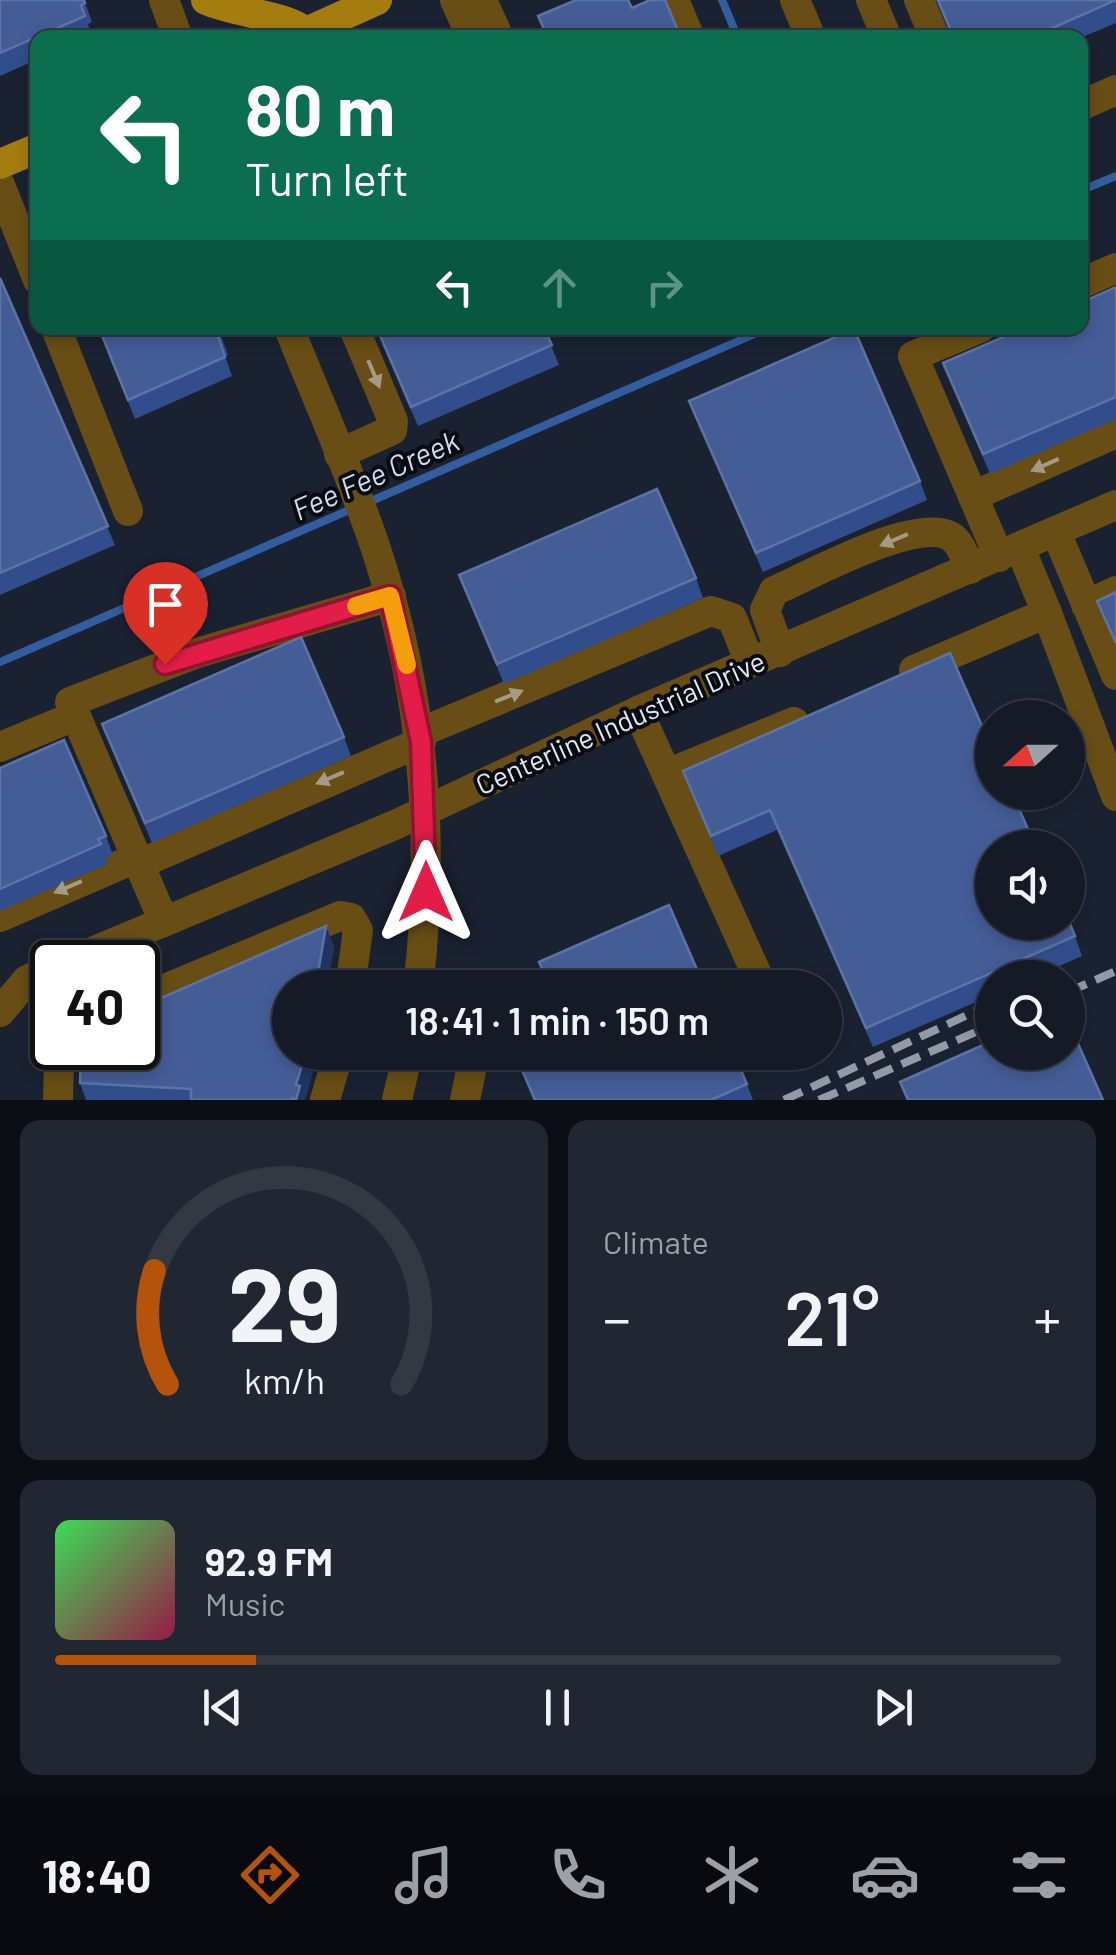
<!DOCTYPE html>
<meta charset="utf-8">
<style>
body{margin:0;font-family:Barlow,sans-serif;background:#212732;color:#f1f3f6;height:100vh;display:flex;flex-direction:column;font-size:38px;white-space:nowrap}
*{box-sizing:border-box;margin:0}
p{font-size:32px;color:#9da1a7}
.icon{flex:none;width:55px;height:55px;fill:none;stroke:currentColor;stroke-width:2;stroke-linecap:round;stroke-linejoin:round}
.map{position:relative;height:1100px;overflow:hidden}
.details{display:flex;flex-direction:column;gap:20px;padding:20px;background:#0b0e15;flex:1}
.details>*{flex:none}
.top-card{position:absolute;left:30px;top:30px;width:1058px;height:305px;border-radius:20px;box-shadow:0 5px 15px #0003,0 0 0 2px #333843;background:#0b6e4f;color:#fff;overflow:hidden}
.needle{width:65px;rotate:249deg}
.fabs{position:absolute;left:975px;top:700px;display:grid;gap:20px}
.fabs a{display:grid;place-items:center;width:110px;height:110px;border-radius:50%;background:#141a26;box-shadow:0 5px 15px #0003,0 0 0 2px #333843;font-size:50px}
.speed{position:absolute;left:30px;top:940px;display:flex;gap:20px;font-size:50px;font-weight:700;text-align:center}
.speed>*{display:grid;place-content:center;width:130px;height:130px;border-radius:50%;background:#141a26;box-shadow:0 5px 15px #0003,0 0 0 2px #333843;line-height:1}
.speed .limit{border:5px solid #111;border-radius:15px;background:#fff;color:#111}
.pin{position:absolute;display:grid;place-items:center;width:85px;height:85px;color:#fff;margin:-102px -42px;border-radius:50% 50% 50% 0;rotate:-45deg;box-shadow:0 0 10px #0007}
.pin .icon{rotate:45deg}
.me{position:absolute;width:110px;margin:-55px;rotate:0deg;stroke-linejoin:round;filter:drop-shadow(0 0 8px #0008)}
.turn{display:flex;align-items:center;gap:35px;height:210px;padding:0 50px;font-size:45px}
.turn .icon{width:130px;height:130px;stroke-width:2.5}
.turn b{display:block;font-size:70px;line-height:85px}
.lanes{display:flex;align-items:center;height:95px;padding:0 50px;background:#0003;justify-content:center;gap:50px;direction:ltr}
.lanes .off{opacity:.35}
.big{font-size:75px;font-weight:600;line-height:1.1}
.details .tile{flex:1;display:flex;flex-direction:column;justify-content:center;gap:15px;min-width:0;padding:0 35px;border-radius:20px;background:#212732}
.details .dial{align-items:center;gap:0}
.dial svg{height:260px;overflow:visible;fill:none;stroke:#333843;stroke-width:7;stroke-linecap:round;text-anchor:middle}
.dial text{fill:#f1f3f6;stroke:none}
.song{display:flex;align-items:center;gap:30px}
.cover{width:120px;height:120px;border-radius:15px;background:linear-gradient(135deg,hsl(130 70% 55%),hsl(340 70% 35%))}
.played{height:10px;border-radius:5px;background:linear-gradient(90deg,#b45309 20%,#333843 20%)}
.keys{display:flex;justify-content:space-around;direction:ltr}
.heat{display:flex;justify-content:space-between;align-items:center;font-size:55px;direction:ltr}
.details .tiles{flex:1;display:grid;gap:20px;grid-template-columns:1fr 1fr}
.tile:last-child{grid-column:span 2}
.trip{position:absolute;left:272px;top:970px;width:570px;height:100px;border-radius:50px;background:#141a26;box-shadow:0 5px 15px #0003,0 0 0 2px #333843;font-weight:600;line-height:100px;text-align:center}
.tab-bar{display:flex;height:160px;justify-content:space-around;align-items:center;background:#080a0f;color:#9da1a7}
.tab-bar .icon{width:70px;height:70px}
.tab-bar .on{color:#b45309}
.tab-bar b{font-size:45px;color:#f1f3f6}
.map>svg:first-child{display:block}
</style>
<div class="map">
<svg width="1116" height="1100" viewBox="0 0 1116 1100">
<rect width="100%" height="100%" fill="#1a2232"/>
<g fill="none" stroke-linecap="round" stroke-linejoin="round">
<g stroke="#325ea1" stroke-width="8">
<path d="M722,0l16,38"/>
<path d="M1080,191l36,-15"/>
<path d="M369,502l399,-174"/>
<path d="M0,662l356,-155"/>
</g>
<g stroke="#684e14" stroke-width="30">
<path d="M164,0l14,38"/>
<path d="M455,0l17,38"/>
<path d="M482,0l17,38"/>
<path d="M674,0l16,38"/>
<path d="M795,0l16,38"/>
<path d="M871,0l16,38"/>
<path d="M919,0l16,38"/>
<path d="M1080,106l36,-16"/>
<path d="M0,185l38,95"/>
<path d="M1080,284l36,-16"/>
<path d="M56,328l72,183"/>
<path d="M289,328c29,73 62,146 87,221 47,142 60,290 42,439"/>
<path d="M980,328l-67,28 86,201"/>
<path d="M339,454l53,-24 1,-9 -39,-93"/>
<path d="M973,496l143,-63"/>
<path d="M1056,532l60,143"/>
<path d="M1086,605l30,-14"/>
<path d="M1047,613l69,183"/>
<path d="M780,652l-15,-42 9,-19c37,-16 141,-74 176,-55 11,6 15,22 20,33"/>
<path d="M914,670l133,-57 -27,-65"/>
<path d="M638,711l125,277"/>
<path d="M419,733l292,-122 21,7 18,45"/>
<path d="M0,747l75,-31"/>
<path d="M667,774l127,-52"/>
<path d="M139,864l282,-122"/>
<path d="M0,917l136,-59"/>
<path d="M164,922l-94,-220 127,-49 194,-57"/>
<path d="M68,962l329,-138 241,-113 478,-206"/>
<path d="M138,1000l202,-84 11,2 7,12 -8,58"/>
<path d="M0,1012l27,-32 25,-11"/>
<path d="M58,1100l1,-39 7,-13"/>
<path d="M325,1100l14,-48"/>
<path d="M397,1100l11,-48"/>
<path d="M465,1100l10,-48"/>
</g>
<g stroke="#a57c0f" stroke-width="30">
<path d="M206,0c28,13 81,15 99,32"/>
<path d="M293,38l84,-38"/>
<path d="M0,164l38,-16"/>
</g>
<g stroke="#939aa7" stroke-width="8" stroke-dasharray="20 10" stroke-linecap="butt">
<path d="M1068,992l48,-21"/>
<path d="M784,1100l192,-89"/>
<path d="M819,1100l173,-75"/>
</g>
</g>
<g fill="#314d8c">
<path d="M0,0h84l8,22 -4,2 4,12 -4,2h-50v21l-38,17z"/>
<path d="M936,0h180v23l-36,15h-128z"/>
<path d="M0,278l115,267 -115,50z"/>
<path d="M1116,287v132l-126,55 -47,-111z"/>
<path d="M99,328h119l10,27 -3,1 7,20 -97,43z"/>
<path d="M375,328h169l15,37 -141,61z"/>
<path d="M689,401l231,80 7,19 -164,72z"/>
<path d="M459,575l237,3 7,20 -199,86z"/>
<path d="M102,724l242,13 7,19 -199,87z"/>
<path d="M0,768l106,68 7,19 -7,3 2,6 -108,47z"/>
<path d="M683,771l392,165 7,20 -50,22h-40v17l-119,52 -96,-217 -59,26z"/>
<path d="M334,946l-7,42h-37l15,112h-219l-6,-17z"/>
<path d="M516,1056l231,28 6,16h-219z"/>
</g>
<g fill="#203563">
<path d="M326,926l8,20 -7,42h-7l-2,-15z"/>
<path d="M306,1052h13l-14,48h-9v-15z"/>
</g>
<g fill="#445d97" stroke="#5d73a5" stroke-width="2.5">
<path d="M0,0h84l1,3 -4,2 4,11 -85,37z"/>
<path d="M576,0h52l4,8 18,-8h15l16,38h-133l-10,-22z"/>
<path d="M938,0h178l-86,38h-76z"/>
<path d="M0,278l108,248 -108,47z"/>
<path d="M1116,287v110l-133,57 -40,-91 81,-35h56v-25z"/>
<path d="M99,328h119l3,7 -3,1 7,21 -97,43z"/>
<path d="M377,328h167l8,17 -141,62z"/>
<path d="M854,329l66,152 -164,72 -67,-152z"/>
<path d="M657,489l39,89 -199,86 -38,-89z"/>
<path d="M1116,592v51l-19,-42z"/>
<path d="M301,637l43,100 -199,86 -43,-99z"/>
<path d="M950,653l42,96v43h20l24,56h-44v74h76v-3l7,17 -209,92 -96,-218 -59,26 -28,-65z"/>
<path d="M64,740l42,96 -8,3 3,5 -101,45v-121z"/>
<path d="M669,905l36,83h-154l-12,-26z"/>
<path d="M326,926l-8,47 4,1 -2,13 -30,1v64h16l-10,33 4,1 -4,14 -4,-2v2h-101v-11l-111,-6 1,-35h57v-40z"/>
<path d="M1068,1021l35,79h-195l-8,-18 92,-41v11h76z"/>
<path d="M523,1052h210l14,32 -36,16h-176l-19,-44z"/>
</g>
<defs><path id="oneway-solid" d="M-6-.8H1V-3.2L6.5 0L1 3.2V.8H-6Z" transform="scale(2.5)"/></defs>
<g fill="#a59b84">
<use href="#oneway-solid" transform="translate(374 374) rotate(67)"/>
<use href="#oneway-solid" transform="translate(1045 465) rotate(156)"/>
<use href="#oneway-solid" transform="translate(894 540) rotate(157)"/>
<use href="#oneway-solid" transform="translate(509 696) rotate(-22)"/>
<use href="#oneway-solid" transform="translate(330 778) rotate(157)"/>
<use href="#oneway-solid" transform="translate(68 887) rotate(157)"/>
</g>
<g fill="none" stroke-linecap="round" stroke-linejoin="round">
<g stroke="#92132f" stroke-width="25">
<path id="route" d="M165,664l225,-68 31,146 5,150"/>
</g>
<use href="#route" stroke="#e11d48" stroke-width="18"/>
<path stroke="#f59e0b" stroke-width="18" d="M356,606l34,-10 17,69"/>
</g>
<g text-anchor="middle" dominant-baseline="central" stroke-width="8" stroke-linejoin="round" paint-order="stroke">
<g font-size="28" fill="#e2e8f3" stroke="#080b12">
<text transform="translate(620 722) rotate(-24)">Centerline Industrial Drive</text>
</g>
<g font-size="30" font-style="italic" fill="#d0ddf0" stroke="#080b12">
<text transform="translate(375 474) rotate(-24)">Fee Fee Creek</text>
</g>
</g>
</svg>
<div class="fabs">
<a><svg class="needle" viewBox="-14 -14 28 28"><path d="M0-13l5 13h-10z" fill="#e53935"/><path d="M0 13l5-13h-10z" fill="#9da1a7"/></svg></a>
<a><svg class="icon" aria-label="sound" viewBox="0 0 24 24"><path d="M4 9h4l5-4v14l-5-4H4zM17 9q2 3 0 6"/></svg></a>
<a><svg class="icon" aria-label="search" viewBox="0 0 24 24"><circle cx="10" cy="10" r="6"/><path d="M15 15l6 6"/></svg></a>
</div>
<div class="speed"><div class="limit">40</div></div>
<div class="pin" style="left:165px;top:664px;background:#d93025"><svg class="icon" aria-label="arrive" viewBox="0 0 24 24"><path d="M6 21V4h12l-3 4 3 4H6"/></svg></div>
<svg class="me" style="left:426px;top:892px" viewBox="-20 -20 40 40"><path d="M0-17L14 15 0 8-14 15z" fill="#e11d48" stroke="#fff" stroke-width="4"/></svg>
<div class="trip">18:41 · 1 min · 150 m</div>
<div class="top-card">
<div class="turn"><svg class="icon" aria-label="left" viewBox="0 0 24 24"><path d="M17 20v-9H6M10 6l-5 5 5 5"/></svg><div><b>80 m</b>Turn left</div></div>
<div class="lanes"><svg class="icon" aria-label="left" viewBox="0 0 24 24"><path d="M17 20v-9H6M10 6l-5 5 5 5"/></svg><svg class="icon off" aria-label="ahead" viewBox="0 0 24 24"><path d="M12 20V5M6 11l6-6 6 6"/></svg><svg class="icon off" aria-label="right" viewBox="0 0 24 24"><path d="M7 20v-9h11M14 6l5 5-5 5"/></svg></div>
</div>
</div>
<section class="details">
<div class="tiles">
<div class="tile dial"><svg viewBox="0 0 100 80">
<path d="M14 69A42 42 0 1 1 86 69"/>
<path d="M14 69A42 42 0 0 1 10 34" stroke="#b45309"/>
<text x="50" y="56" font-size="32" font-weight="700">29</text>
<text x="50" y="72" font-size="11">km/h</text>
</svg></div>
<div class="tile"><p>Climate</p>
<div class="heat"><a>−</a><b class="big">21°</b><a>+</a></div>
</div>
<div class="tile">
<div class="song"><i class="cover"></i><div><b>92.9 FM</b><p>Music</p></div></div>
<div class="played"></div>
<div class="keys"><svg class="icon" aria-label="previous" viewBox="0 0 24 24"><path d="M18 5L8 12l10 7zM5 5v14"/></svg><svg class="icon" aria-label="pause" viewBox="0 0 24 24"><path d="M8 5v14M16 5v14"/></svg><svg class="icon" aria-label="next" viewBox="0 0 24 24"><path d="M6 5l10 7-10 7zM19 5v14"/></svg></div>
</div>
</div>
</section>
<nav class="tab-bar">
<b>18:40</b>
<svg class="icon on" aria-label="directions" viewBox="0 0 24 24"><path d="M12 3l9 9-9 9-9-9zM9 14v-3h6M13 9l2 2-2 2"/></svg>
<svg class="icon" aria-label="music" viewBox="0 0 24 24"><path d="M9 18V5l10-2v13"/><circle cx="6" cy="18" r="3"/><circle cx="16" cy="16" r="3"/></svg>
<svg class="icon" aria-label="phone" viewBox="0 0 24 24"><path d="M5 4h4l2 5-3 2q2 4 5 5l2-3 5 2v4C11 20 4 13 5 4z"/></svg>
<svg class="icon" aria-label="climate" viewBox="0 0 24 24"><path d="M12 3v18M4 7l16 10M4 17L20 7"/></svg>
<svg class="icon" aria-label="car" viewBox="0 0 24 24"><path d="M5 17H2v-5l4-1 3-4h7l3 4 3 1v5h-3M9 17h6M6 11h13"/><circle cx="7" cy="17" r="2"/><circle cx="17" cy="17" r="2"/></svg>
<svg class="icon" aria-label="filters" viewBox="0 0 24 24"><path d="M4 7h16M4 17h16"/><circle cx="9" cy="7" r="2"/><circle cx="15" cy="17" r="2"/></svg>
</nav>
